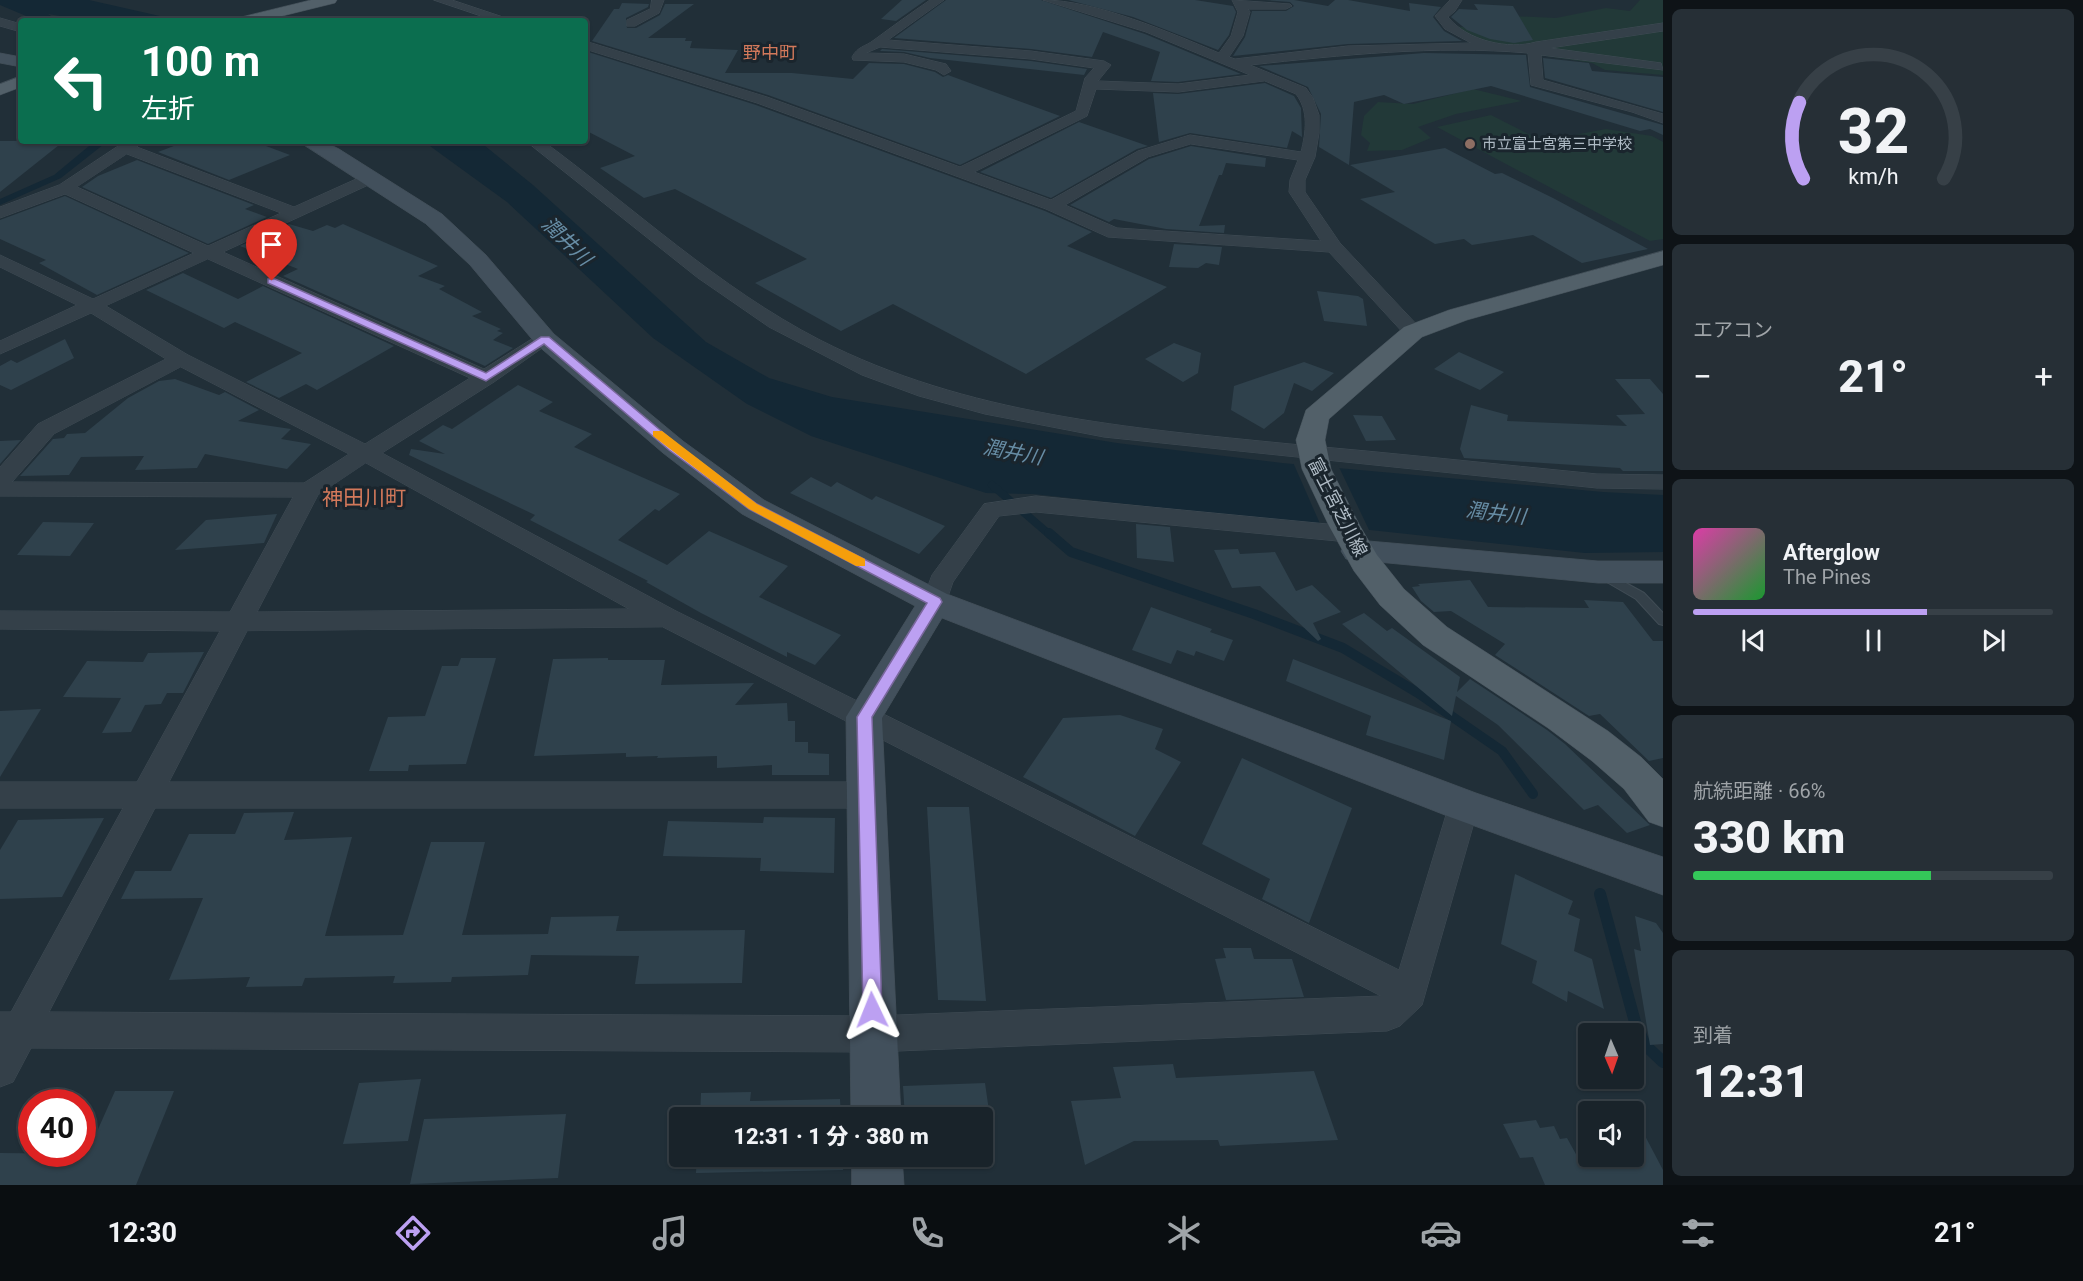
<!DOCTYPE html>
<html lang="ja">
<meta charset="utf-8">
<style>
body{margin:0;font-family:Roboto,"Noto Sans JP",sans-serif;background:#262f36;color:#f1f3f6;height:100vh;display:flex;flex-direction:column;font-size:22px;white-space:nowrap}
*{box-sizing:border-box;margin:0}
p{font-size:20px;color:#9fa4a8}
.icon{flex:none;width:33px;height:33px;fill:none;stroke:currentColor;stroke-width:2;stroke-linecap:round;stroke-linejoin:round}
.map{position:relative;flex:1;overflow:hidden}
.side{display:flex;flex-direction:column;gap:9px;padding:9px;background:#0e1317;width:420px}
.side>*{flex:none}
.top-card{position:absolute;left:18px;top:18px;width:570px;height:126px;border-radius:6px;box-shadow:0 2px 4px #0004,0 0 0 2px #374047;background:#0b6e4f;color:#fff;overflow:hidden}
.needle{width:39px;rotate:178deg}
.controls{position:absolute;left:1578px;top:1023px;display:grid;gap:12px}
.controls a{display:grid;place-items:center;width:66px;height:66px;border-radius:6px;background:#19232a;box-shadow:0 2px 4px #0004,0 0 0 2px #374047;font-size:30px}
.speed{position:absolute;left:18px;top:1089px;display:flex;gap:12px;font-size:30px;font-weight:700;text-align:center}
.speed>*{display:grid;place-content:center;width:78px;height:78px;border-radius:50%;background:#19232a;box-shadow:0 2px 4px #0004,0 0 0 2px #374047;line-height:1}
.speed .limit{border:9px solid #d22;background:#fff;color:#111}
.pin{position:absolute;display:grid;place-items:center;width:51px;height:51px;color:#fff;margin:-62px -26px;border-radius:50% 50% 50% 0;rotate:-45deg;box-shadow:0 0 6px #0007}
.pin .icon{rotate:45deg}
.me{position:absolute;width:66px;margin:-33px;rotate:358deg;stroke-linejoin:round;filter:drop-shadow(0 0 4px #0008)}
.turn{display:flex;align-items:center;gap:21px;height:126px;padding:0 24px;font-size:27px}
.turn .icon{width:78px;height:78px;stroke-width:2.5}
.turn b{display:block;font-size:42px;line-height:51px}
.big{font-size:45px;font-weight:800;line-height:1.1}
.side .card{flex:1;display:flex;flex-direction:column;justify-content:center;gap:9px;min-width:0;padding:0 21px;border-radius:9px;background:#262f36}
.side .dial{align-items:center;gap:0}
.dial svg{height:156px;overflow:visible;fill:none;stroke:#374047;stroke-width:7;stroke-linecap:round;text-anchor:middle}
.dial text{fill:#f1f3f6;stroke:none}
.song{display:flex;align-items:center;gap:18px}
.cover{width:72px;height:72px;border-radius:9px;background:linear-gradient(135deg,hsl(320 70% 55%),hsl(130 70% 35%))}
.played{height:6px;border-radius:3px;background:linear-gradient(90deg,#bca0f2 65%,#374047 65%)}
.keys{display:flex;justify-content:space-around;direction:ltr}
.heat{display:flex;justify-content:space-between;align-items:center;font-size:33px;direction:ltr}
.charge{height:9px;border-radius:4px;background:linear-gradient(90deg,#34c759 66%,#374047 0)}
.trip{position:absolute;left:669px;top:1107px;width:324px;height:60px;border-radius:6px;background:#19232a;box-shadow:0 2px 4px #0004,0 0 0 2px #374047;font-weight:800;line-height:60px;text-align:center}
.tab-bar{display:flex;height:96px;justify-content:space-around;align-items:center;background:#0a0e11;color:#9fa4a8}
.tab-bar .icon{width:42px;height:42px}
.tab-bar .active{color:#bca0f2}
.tab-bar b{font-size:27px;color:#f1f3f6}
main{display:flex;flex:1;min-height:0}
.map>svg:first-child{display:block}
</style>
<main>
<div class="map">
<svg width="1663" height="1185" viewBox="0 0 1663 1185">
<rect width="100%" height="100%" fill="#212f38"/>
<g fill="#223938">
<path d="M1640,0h23v75l-58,-5 -13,-7 -112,-17 -31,-20 69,5 -6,-15 44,2 50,-10 24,3z"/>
<path d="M1473,89l49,12 -66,13 -38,13 13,11 -29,12 -35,1 3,-8 -9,-8 3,-19 14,-14 35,2z"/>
<path d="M1491,115l51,26 64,-12 46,7 11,6v97l-13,2 -213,-114z"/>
</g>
<g fill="#142835">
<path d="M0,0h89l93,21h-92l-42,-7 11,7h-21l-38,-16z"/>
<path d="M95,141h13l-47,37 -61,27v-6l54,-24z"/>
<path d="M423,141h56l54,44 173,157 63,36 63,19 285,46 165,20 321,29 60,3v57l-78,1 -552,-59 -47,-1 -175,-57 -64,-32 -94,-66 -146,-136z"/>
</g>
<path fill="#212f38" d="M1292,460l46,5 32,67 -49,-6z"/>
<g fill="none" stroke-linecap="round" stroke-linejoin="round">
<path stroke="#142835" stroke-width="8" d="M992,485l58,50"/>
<path stroke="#142835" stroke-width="10" d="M1049,533l22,19 183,62 89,34 75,45 84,58 31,43"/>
<path stroke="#142835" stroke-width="12" d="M1600,894l35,128 10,23 18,17"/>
</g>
<g fill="#2f414c">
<path d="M902,0h24l-30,21 -15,-2z"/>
<path d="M946,0h95l104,34 96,40 -63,8 -27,-1 9,-29 -57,-20 -11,25 -61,-8 -137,-11z"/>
<path d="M1068,0h127l38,6 3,6 -7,23 -11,15 -85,-33z"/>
<path d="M1265,0h29l34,6 7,-6h13l62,11 -1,-8 32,4 -8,10 11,14 18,10 -114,3 -115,12 12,-19 7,-26h34l8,-5 -4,-4z"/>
<path d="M622,3l27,1 -1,3 -22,11 1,10h9l24,-13 5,-11h29l-46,34h38l-1,3h7l-2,7 48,2 -13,23h67l61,6 16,-16 35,1 31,8 8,5 5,-2 112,41 -100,49 -192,-70 -176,-54 22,-32h5z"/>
<path d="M1474,4l39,2 20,34 -19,3 -24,-4 -23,-9 -16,-13 8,-8 19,1z"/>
<path d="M882,49l149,12 56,8 -3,6 -154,-17 -26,-6 -24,-1z"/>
<path d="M585,51l171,54 289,106 47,21 -25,14 100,41 -141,87 -133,-70 -52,27 -86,-48 52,-24 -132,-70 -31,9 -44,-30 35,-12 -50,-26z"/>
<path d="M1424,53l102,2 4,32 133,38v10l-13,-6 -10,2 -149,-45 -87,18 -20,-9 -30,7 -5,63 -30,-18 2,-33 -13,-27 -49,-21z"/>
<path d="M1543,58l46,5 3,8 71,6v35l-118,-34z"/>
<path d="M1265,83l29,13 7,12 1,29 -10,-6 -5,17 -97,-15 -31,9 -6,-49 25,1z"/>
<path d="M1079,122l69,24 -11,3 -86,49 -71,-26z"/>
<path d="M0,141h64l-64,51z"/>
<path d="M187,141h66l37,14 -61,25 -71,-28z"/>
<path d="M1191,146l75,12 -1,9 -39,-4 -4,12h-3l-20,51 26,-1 -1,8 -58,-4 -52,-10 -5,3 -39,-17 79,-46z"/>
<path d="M1445,148l50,26 7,-1 51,25 95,51 -66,14 -49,-28 -61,10 -8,-6 -29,5 -75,-45 35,-7 -45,-27z"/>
<path d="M137,160l117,45 -9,4 22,8 -59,27 -126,-57 16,-11z"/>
<path d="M65,196l124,57 -92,42 -58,-32 7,-3 -46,-21v-19z"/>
<path d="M289,224l24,7 14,-6 8,3 8,-4 95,42 -20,10 27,10 -6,3 43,23 -10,4 29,13 -4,2 6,2 -10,7 20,8 -28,18 -202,-90 15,-7 -58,-23z"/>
<path d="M1174,244l48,3 -3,18 -13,-2 -8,5 -29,-1z"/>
<path d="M183,273l55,26 25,-13 131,60 -77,44 -11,-6 -27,14 -33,-16 56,-29 -67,-31 -11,6 -78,-38z"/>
<path d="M1317,291l41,5 5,3 4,27 -43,-5z"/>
<path d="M65,339l9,19 -63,32 -11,-5v-19l11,-6 6,3z"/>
<path d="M1174,343l27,10 -3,20 -15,9 -38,-23z"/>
<path d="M1459,352l45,20 -24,18 -46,-21z"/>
<path d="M1304,362l30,11 -22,18 -18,-8 -10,30 -20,16 -33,-19 3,-24z"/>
<path d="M175,379l44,16 6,-3 34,18 -21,11 53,8 -10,10 30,5 -24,25 -82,-15 -8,14 -62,2 9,-14 -63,1 -12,18 -49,1 33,-37 11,-1 3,-4 18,-1 43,-35 31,-17z"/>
<path d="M1615,379h35l13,15v77h-40l-3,-3 -156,-10 -4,-9 11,-44 37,10 -1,6 120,5 -11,-11 29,-1z"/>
<path d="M518,385l35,17 -14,9 53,23 -18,13 106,47 -21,17 -4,-2 -37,31 49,25 42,-34 79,35 -29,31 82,38 -26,30 -28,-13v5l-86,-44 -55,-31 2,-1 -118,-61 5,-5 -126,-60 2,-6 34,5 -26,-13 24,-16 9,4z"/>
<path d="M1353,415l29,1 14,24 -30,1z"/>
<path d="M21,440l-21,24v-23z"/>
<path d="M811,477l20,10 6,-5 35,18 4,-4 69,30 -26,28 -129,-61z"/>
<path d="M277,514l-13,29 -89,7 31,-30z"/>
<path d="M43,522l51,1 -24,33 -53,-1z"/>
<path d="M1136,524l34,3 4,35 -37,-4z"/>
<path d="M1238,549l2,5 35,-2 21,39 16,-6 29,27 -28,11 8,16 -3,2 -58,-55 -28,2 -18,-38z"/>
<path d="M1470,580l18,27 101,1 -5,-8 39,2 30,39h10v117l-14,3 -49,-47 -11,2 -94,-61 10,-11 -54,-33 -17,1 -13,-11 -9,-14 8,-1 -2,-2z"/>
<path d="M1151,607l61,22 -2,3 23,8 -9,21 -28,-10 -2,5 -17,-6 -6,14 -39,-14z"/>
<path d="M1364,613l23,18 5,-3 68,49 -3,15 13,-13 77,51 18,14 85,81 -23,8 -29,-28 -14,5 -86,-85 -42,-29 -4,20 -110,-92z"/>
<path d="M204,652l-21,41h-16l-6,11 -16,1 -14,27 -29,1 19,-35 -58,-1 24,-36 56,1 5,-9z"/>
<path d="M461,658h35l-30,106 -57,1 -1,6h-39l19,-54 37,-1 17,-50h16z"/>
<path d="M608,658v2h57l-4,25 93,-2 -19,22 52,-2 1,18h7v21h13v11l21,1v21h-57v-10l-55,3v-12l-60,2 1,-2 -32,1v-4l-92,3 19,-97z"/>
<path d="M1293,659l158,62 -7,39 -78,-25 5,-19 -85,-35z"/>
<path d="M41,709l-41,68v-66z"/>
<path d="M1120,715l43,14 -8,20 26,13 -46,74 -112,-59 40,-59z"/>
<path d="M1242,758l110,50 -43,115 -47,-24 8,-20 -68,-35z"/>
<path d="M927,807h42l17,194 -48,-1z"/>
<path d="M294,812l-10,28 68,-3 -27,99 78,-1 28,-93h54l-23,93 86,-1 3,-17 68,-1 -3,15 129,-1 -3,53 -107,1 4,-28 -108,-1 -3,20 -76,2 -1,5 -58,1 2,-7 -90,2 -3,8 -56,1 4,-10 -81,3 34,-82 -82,1 14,-28h36l18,-37h46l9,-21z"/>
<path d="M764,817l71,1 -1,55 -74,-2 1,-13 -98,-2 5,-35 95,2z"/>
<path d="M104,818l-42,79 -62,2v-49l18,-30z"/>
<path d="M1515,874l58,27 -5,13 12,5 -6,32 18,8 12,50 -36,-18 -1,11 -35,-19 5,-22 -36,-17z"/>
<path d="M1635,916l21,7 7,10v111l-13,1 -16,-96 7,2z"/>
<path d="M1223,948h28l3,11h38l12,38 -78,3 -11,-41 11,-1z"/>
<path d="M1173,1064l3,14 138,-7 24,69 -118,6 -2,-6 -84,1 -49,24 -14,-64 50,-3 -8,-31z"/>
<path d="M421,1079l-13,62 -65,3 16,-61z"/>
<path d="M985,1083l5,35h-85l-2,-32z"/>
<path d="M115,1091h59l-38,94h-136v-32l87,1z"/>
<path d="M751,1092l-1,9 90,-2 1,19h-141l1,-25z"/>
<path d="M566,1114l-8,64 -148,6 14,-65z"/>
<path d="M1634,1115l29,55v15h-118l-12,-28 -13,1 -17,-34 33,-4 4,8 14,-2 6,13 7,-1 10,18h57z"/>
<path d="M697,1156h146v14l-147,3z"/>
</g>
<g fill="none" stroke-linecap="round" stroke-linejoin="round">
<g stroke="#404c55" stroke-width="2">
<path id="lane" d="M1604,571l40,22 19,20v12l-4,-1 -23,-25 -36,-21 -2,-3 2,-3z"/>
</g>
<g stroke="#404c55" stroke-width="1">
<g id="street">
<path d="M434,0h18l63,21h-19z"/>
<path d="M652,0h12l-5,13 -24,13h-8v-6l23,-11z"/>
<path d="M930,0h14l-56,40 143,11 73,10 7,4 -13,16 80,3 72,-9 -104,-43 -103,-32c52,0 128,33 176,53l12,-17 7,-24 -6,-12 58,4 2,2 -6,3h-38l2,3 -7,24 -14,21 6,2 113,-13 123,-3 -26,-14 -10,-13 15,-16h12l-7,11 -7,6c19,24 61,33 88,25l127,-19v8l-113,17 111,15 2,7 -122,-15 2,25 120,34v9l-31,-11 -101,-27 -3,-32c-93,-8 -186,2 -278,12l56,23 7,10 6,17v18l-4,24 -10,23v12l35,51 80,85 3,4 -3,4h-14l-77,-84 -221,-15 -62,-28 -289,-106 -172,-54v-8l182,56 193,70 116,-56 9,-33 9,-10 -63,-9 -151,-12 -14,6 38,1 42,10 5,7 -7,4 -8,-5 -32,-8 -51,-2 -1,-3c6,-11 13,-10 22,-17 19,-14 37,-27 56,-40zM1265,81l31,13c13,17 10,38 5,58l-111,-17 -52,16 -87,49 -77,-28 113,-56 9,-27 82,3zM1191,144l107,16 -8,20 -1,12 32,49 -204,-13 -52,-23 83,-48z"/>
<path d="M0,18l21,6v8l-21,-6z"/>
<path d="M126,141h17l-6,6 157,60 71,-32h12l2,3 -2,3 -154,71 261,117 54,-34 7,-2 10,6 -61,43 -112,71 294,158 723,359 50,-165 4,-9 11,-4 11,4 4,9 -57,200 -22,21 -13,5 -514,21 -842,-4 -18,34 -13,5v-75h11l112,-204h-123v-26h137l83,-151 -220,-2v-18l230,1 63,-115 -293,-1v-29l38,-43 128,-65 -75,-46 -91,41v-13l77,-36 -77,-38v-12l93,44 101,-46 -129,-59 -65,24v-11l59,-22zM127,154l154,59 -73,33 -131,-59zM208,259l262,119 -105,66 -177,-89 -82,-49zM181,367l168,87 -45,29 -292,-1 42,-48zM366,463l263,146 -372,3 61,-117zM663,627l718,369 -508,20 -824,-4 106,-204h711l11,-4 4,-9 -4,-9 -11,-4h-697l78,-151z"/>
<path d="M526,141h17c91,67 176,147 277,199 147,75 310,88 470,104 103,9 205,20 307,30l66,1v14l-66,-1 -493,-51 -119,-23 -66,-18 -57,-21 -93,-48 -71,-49z"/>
<path d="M1036,496l312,30 9,2 3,6 -3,6 -9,2 -312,-30 -37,4 -46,66 -9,26 -9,3 -9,-3 -4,-6 10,-27 52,-71z"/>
</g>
</g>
<g stroke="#404c55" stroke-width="1">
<g id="secondary">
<path d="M0,53l21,4v10l-21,-4z"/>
<path d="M298,141h25l16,8 103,65 44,41 68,79 129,107 81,59 183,94 529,199 187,64v38l-213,-78 -508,-199 -60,100 19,400h-50l-5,-401 69,-111 -173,-92 -79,-61 -127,-109 -66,-79 -44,-41z"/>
<path d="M1357,540l241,21h65v22h-65l-252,-24 -5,-8 5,-8z"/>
<path d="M852,1156h50l2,29h-52z"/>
</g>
</g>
<g stroke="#404c55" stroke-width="1">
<g id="primary">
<path d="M311,0h26l-2,3 -73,18h-27l3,-3z"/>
<path d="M21,76v11l-21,8v-11z"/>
<path d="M1663,251v14l-196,55 -45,17 -93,82 -4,21 6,29 29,57 17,29 27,34 43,38 161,104 33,26 22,22v48l-14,-5 -25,-33 -32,-28 -44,-33 -125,-83 -43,-40 -26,-34 -25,-45 -27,-57 -6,-29 10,-30 98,-83 45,-17z"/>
</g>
</g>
<use href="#lane" fill="#344049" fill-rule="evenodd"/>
<use href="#street" fill="#344049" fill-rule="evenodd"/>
<use href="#secondary" fill="#42505c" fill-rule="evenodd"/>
<use href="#primary" fill="#526069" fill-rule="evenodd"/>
</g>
<path fill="#bca0f2" stroke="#7a689d" stroke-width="1.5" d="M268,279h7l211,94 55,-36h8l129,108 79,59 183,94 2,4 -70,115 10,293 -3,6 -7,3 -7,-3 -2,-6 -6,-293 70,-114 -178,-94 -80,-59 -125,-106 -58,37 -218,-98z"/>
<path fill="#f59e0b" d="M653,431h9l95,73 108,55v7h-9l-107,-57 -96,-73z"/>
<circle fill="#8d6e63" stroke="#1a252d" stroke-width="2" cx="1470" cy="144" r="6"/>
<g text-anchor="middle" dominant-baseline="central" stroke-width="6" stroke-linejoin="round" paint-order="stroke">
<g font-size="15" fill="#afbbc5" stroke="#1a252d" text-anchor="start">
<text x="1482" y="144">市立富士宮第三中学校</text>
</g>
<g font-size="18" fill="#d3795b" stroke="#1a252d">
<text x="770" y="52">野中町</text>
</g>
<g font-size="18" fill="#afbbc5" stroke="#1a252d">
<text transform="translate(1338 507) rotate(63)">富士宮芝川線</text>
</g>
<g font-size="20" font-style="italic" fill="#678da5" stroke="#1a252d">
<text transform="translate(567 241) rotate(44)">潤井川</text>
<text transform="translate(1013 452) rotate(11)">潤井川</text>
<text transform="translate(1496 513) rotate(7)">潤井川</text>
</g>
<g font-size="21" fill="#d3795b" stroke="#1a252d">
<text x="364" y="498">神田川町</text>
</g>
</g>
</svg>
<div class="controls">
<a><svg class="needle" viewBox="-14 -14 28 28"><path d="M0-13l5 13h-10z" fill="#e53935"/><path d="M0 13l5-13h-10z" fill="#9fa4a8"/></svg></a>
<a><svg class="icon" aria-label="sound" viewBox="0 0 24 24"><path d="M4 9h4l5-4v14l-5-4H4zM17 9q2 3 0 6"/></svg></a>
</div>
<div class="speed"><div class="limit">40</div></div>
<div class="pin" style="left:272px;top:281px;background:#d93025"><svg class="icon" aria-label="arrive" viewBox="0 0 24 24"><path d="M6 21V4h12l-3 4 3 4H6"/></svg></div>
<svg class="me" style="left:872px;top:1010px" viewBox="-20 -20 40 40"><path d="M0-17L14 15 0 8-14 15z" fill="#bca0f2" stroke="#fff" stroke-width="4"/></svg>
<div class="trip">12:31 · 1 分 · 380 m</div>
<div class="top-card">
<div class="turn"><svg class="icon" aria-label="left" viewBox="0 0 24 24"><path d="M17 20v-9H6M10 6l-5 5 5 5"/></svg><div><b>100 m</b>左折</div></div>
</div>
</div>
<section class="side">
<div class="card dial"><svg viewBox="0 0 100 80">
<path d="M14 69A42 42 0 1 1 86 69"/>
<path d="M14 69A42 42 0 0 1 12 30" stroke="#bca0f2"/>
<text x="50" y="56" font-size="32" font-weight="700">32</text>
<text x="50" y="72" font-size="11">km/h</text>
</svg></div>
<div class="card"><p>エアコン</p>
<div class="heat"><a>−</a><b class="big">21°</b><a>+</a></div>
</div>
<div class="card">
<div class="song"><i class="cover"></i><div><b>Afterglow</b><p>The Pines</p></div></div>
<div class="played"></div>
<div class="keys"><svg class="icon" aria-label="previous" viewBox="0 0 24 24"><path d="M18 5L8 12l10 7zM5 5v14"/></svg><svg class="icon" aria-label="pause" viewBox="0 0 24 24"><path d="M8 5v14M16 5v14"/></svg><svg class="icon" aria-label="next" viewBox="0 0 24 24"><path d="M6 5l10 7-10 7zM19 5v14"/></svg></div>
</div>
<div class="card"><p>航続距離 · 66%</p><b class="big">330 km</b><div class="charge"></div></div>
<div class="card"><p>到着</p><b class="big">12:31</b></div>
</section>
</main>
<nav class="tab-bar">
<b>12:30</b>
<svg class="icon active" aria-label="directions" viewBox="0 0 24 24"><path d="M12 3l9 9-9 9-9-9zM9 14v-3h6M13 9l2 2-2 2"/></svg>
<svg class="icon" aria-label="music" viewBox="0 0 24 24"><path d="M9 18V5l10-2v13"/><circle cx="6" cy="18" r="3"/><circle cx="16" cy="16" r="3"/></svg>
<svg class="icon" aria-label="phone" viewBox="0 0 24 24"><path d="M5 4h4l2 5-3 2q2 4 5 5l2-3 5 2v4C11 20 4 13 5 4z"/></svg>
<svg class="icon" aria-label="climate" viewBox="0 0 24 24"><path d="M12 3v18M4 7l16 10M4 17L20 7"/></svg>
<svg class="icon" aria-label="car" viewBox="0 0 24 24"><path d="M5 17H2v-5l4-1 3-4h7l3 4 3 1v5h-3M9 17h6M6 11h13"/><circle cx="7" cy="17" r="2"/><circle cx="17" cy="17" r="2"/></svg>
<svg class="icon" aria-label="filters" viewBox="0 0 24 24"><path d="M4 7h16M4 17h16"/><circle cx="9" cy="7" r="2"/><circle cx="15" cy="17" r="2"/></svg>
<b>21°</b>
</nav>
